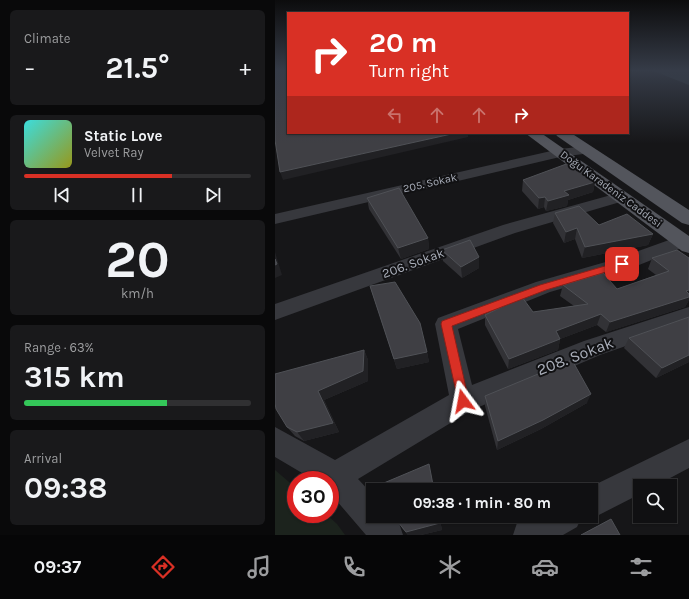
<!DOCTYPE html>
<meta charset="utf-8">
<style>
body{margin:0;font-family:Karla,sans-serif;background:#19191b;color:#f1f3f6;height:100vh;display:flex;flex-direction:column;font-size:15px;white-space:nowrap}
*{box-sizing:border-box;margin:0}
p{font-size:13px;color:#9c9d9f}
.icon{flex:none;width:22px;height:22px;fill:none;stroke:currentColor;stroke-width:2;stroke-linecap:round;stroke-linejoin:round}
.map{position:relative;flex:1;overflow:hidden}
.sheet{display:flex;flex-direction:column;gap:10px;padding:10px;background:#09090a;width:275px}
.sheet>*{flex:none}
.banner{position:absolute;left:12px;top:12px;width:342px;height:122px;border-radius:0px;box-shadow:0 1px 3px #0004,0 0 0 1px #303032;background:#d93025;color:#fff;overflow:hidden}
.fabs{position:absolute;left:358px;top:479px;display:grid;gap:8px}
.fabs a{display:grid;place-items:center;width:44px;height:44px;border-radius:0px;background:#101012;box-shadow:0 1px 3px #0004,0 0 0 1px #303032;font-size:20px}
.speed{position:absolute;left:12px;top:471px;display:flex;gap:8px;font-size:20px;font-weight:700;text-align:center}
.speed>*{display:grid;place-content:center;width:52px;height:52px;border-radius:50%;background:#101012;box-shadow:0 1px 3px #0004,0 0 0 1px #303032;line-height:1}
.speed .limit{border:6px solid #d22;background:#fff;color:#111}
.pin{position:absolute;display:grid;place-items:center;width:34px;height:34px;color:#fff;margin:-17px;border-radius:8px;box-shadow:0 2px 6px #0006}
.me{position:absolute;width:44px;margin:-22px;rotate:347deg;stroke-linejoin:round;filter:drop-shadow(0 0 3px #0008)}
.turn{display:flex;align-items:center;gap:14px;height:84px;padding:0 16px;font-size:18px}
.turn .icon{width:52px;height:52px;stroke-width:2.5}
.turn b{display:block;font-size:28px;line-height:34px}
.lanes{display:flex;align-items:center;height:38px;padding:0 16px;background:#0003;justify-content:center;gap:20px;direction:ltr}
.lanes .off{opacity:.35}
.big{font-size:30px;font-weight:700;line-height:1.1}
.sheet .widget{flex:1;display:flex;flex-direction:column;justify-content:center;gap:6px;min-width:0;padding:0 14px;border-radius:6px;background:#19191b}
.sheet .dial{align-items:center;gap:0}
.dial b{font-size:52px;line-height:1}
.song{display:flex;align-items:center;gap:12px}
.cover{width:48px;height:48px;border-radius:6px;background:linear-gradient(135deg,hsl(180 70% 55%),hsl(60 70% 35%))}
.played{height:4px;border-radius:2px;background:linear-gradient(90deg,#d93025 65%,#303032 65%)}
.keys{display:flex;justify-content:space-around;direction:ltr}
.heat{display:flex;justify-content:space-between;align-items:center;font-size:22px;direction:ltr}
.charge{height:6px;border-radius:3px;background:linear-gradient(90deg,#34c759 63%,#303032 0)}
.trip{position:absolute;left:91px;top:483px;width:232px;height:40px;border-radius:0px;background:#101012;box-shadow:0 1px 3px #0004,0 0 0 1px #303032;font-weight:700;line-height:40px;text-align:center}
.menu{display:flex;height:64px;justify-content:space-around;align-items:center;background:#060607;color:#9c9d9f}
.menu .icon{width:28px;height:28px}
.menu .selected{color:#d93025}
.menu b{font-size:18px;color:#f1f3f6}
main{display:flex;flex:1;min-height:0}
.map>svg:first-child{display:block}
</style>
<main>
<section class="sheet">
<div class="widget"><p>Climate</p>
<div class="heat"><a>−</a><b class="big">21.5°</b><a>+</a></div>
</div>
<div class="widget">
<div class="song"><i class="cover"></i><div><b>Static Love</b><p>Velvet Ray</p></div></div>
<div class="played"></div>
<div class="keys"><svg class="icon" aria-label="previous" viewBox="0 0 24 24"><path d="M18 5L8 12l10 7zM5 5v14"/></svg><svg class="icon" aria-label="pause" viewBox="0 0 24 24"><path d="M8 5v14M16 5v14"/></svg><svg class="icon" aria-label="next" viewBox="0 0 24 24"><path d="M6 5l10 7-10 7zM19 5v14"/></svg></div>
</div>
<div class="widget dial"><b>20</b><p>km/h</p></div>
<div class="widget"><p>Range · 63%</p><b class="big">315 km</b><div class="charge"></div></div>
<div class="widget"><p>Arrival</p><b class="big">09:38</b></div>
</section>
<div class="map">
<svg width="414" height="535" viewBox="0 0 414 535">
<rect width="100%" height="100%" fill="#161618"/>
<path fill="#1c231d" d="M0,470l21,18v26h30l11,10 8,11h-70z"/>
<path fill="#2c353c" d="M376,70h38v15z"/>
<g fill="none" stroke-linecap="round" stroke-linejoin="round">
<g fill="#37383d" fill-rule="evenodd">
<path d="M311,146l5,1 1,3 -1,3 -31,4 -285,67v-10l285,-65z"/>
<path d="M347,192l5,2 3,3 -3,3 -112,33 -240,87v-16l228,-79z"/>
<path d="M408,235l6,2v8l-60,24 -79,23 -92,37 14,56 112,-44 105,-34v17l-89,31 -128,55 -114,69 15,16v21h19l7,7 4,12h-37l-36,-42v-13h-16l-39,-23v-30l60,33 114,-65 -14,-71 3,-6 98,-36 80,-23z"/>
<path d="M414,439v29l-34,18h-15v8l-49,25 -6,-3h6v-26h-7z"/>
<path d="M257,516h50l-5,11 -14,8h-50l4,-12z"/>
</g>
<g fill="#53555c" fill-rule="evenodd">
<path d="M250,133h16l148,103v17l-7,-2z"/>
<path d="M280,133h16l118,77v15l-7,-2 -125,-87z"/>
</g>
</g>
<g fill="#323236">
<path d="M248,180l72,2 -2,10 -25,8 -1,6 -21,5 -2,-4 -6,2 -16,-18z"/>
<path d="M92,198l61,40 1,11 -28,10 -32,-50z"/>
<path d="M280,213l44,12 54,9 -5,11 -66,13 -7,-19 -11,4 -11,-20z"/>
<path d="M167,250l37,18 -17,10 -19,-17z"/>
<path d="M377,258h37v42l-4,7 -79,25 -9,-7 -37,14 -2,11 -50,19 -23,-44v-10l48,-3 41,-6 -14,-10 3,-11 54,4 39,-14 -8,-6z"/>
<path d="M95,286l57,66 2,10 -32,7z"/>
<path d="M414,317v45l-33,16 -32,-30 5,-10z"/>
<path d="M89,350l4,10v21l-44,19 15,32 -35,9 -9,-5 -8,-9z"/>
<path d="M210,396l102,7 -46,26 -44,21 -12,-44z"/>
<path d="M119,516h45l3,14 -21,5h-13l-6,-7 -4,-8z"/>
</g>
<g fill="#212124">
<path d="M181,133h12v4l-185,43 -3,-8z"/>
<path d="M320,182l-2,10 -25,8 -1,6 -21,5 2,-10 16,-10z"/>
<path d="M270,197l-1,10 -6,2 1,-11z"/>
<path d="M302,228l-2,11 -11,4 2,-11z"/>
<path d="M378,234l-5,11 -66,13 3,-11z"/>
<path d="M153,238l1,11 -28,10 -3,-11z"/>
<path d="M0,252l7,23 -7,3z"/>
<path d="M204,257v11l-17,10 -1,-11z"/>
<path d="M414,290v10l-4,7 -79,25 4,-10z"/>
<path d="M326,314l-4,11 -37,14 -2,11 -50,19 1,-10 47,-28z"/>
<path d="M89,350l4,10v21l-44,19 15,32 -35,9 -7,-9 21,-41z"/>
<path d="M152,352l2,10 -32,7 -3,-10z"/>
<path d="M414,355v7l-33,16 6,-10z"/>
<path d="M316,394l-4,9 -46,26 -44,21 1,-9z"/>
<path d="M163,516h1l3,14 -21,5h-13l-2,-3z"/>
</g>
<g fill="#3f3f44" stroke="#4f5156">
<path d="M0,70h13v63h168l-176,39 -5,-32z"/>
<path d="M294,163l26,19 -31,9 5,4 -21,6 -3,-4 -6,1 -16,-18z"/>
<path d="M124,188l29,50 -30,10 -31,-50z"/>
<path d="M304,206l20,19 28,-11 26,20 -68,13 -8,-19 -11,4 -11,-19z"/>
<path d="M195,240l9,17 -18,10 -19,-17z"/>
<path d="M402,250l12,8v32l-3,1 3,3v3l-79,25 -9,-8 -45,17 4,8 -51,20 -24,-44 37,-18 11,15 55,-8 -25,-19 40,-12 14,16 52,-18 -17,-13z"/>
<path d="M0,259l2,5 -2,1z"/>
<path d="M120,282l25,41 7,29 -33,7 -24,-73z"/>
<path d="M414,317v38l-27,13 -33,-30z"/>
<path d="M89,350l-1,21 -45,20 15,32 -36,9 -10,-5 -11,-18 -1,-6v-29z"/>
<path d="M297,360l19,34 -48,26 -45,21 -13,-45z"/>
<path d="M154,464l5,26h-60l-2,-2z"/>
<path d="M121,516h42l2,7 -34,9 -8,-10z"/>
<path d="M336,519l9,16h-39z"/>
</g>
<linearGradient id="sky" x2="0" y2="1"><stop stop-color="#0c0c0d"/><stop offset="0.49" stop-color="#363c48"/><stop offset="1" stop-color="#363c48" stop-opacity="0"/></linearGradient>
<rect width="414" height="144" fill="url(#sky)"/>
<path fill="#d93025" stroke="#8d1f18" d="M347,261l5,3 -1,2 -80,24 -94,36 17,75 -2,4 -4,2 -4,-2 -18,-81 1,-3 98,-36z"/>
<g text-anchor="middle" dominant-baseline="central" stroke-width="4" stroke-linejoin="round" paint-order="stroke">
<g font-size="11" fill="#a8adb8" stroke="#111113">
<text transform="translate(155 183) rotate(-13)">205. Sokak</text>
<text transform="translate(336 189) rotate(36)">Doğu Karadeniz Caddesi</text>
</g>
<g font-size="13" fill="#a8adb8" stroke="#111113">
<text transform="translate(138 263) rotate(-20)">206. Sokak</text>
</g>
<g font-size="16" fill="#a8adb8" stroke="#111113">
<text transform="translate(300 356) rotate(-21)">208. Sokak</text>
</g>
</g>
</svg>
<div class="fabs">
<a><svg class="icon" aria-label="search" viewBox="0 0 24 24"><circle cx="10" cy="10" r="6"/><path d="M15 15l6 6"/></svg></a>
</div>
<div class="speed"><div class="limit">30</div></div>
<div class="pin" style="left:347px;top:264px;background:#d93025"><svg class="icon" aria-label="arrive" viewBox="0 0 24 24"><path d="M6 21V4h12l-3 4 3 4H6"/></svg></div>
<svg class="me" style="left:188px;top:401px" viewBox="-20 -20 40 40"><path d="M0-17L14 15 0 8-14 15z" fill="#d93025" stroke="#fff" stroke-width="4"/></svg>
<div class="trip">09:38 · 1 min · 80 m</div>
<div class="banner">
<div class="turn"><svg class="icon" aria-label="right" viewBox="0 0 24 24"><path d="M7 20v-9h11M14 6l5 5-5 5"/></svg><div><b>20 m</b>Turn right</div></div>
<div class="lanes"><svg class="icon off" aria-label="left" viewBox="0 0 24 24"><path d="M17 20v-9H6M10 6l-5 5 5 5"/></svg><svg class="icon off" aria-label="ahead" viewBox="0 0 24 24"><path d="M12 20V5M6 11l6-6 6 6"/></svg><svg class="icon off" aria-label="ahead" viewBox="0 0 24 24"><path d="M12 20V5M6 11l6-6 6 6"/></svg><svg class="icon" aria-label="right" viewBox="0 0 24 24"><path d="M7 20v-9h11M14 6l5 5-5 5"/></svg></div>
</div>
</div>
</main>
<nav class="menu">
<b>09:37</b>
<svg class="icon selected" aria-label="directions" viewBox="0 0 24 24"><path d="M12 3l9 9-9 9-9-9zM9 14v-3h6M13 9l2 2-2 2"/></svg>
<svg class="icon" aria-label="music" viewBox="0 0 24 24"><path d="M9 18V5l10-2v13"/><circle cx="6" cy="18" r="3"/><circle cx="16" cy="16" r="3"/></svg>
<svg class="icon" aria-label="phone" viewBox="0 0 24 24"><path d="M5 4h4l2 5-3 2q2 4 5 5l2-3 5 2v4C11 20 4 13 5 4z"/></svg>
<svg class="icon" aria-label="climate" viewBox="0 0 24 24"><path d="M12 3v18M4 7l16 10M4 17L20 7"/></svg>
<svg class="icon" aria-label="car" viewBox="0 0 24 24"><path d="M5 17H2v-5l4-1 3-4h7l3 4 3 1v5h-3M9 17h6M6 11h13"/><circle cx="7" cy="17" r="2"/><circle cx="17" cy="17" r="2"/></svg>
<svg class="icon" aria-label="filters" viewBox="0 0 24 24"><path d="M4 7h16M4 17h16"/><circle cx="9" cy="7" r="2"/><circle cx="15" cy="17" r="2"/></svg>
</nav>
